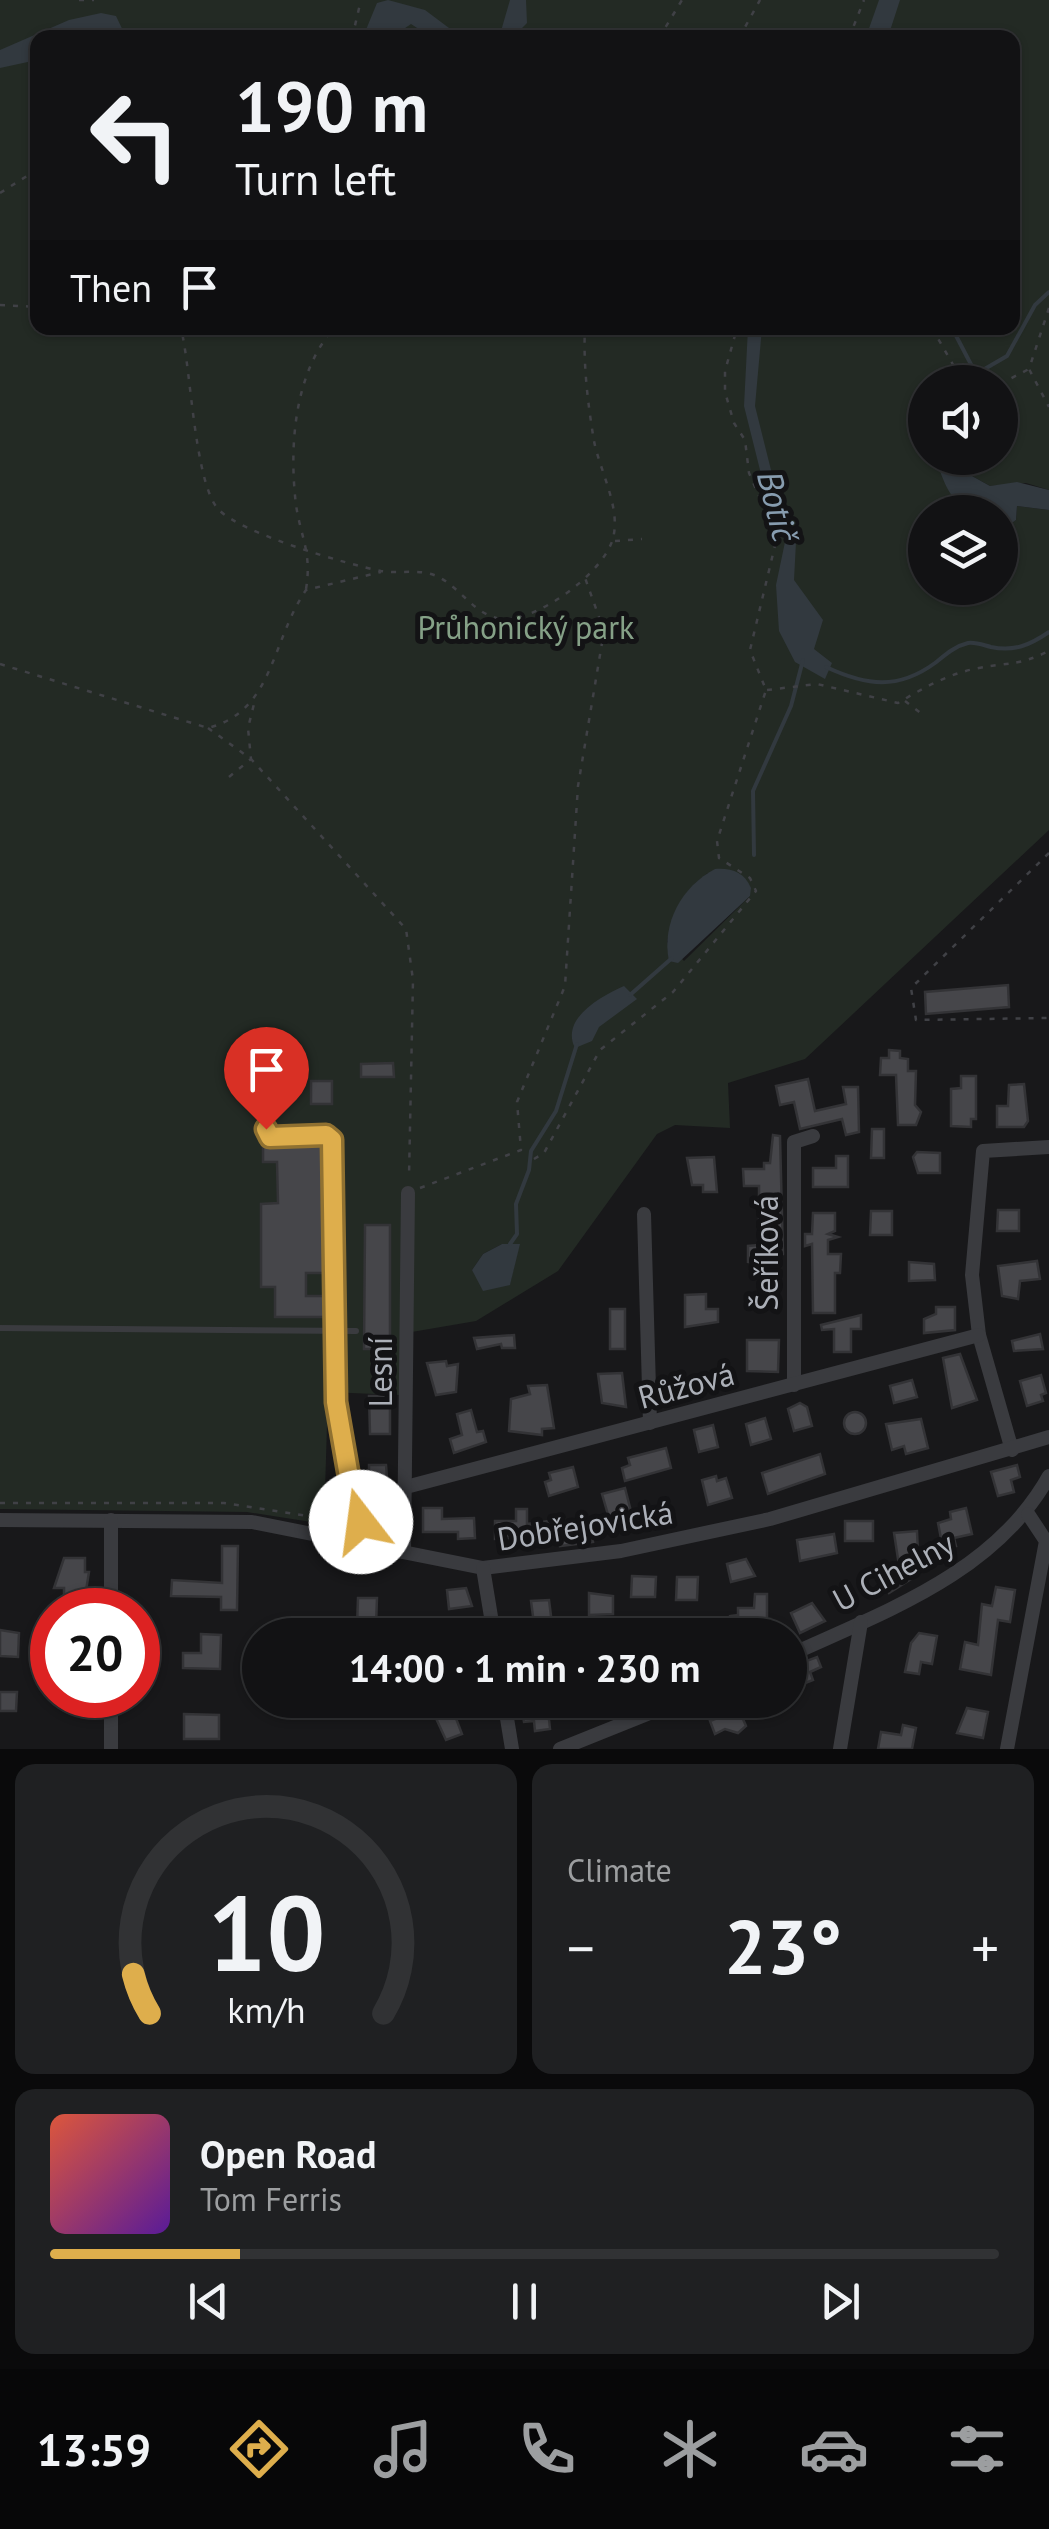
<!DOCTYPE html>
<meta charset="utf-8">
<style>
body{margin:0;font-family:"PT Sans",sans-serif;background:#1f2022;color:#f1f3f6;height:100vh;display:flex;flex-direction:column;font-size:38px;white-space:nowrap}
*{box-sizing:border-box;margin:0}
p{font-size:32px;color:#9c9ea0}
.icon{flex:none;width:55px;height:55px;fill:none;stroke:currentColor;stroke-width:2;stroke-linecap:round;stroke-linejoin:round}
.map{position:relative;height:1749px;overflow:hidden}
.side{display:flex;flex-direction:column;gap:15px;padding:15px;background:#0a0a0b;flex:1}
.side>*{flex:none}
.top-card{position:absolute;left:30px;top:30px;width:990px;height:305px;border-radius:20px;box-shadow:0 2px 8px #0004,0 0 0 2px #313234;background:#121214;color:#f1f3f6;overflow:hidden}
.fabs{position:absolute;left:908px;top:365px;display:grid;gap:20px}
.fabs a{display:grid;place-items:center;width:110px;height:110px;border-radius:50%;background:#121214;box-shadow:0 2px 8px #0004,0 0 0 2px #313234;font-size:50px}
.speed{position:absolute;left:30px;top:1588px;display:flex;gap:20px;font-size:50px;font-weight:700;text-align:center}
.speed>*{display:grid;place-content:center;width:130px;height:130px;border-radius:50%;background:#121214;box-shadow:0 2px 8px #0004,0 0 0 2px #313234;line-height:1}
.speed .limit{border:15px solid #d22;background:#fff;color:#111}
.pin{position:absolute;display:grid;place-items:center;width:85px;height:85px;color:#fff;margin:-102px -42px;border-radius:50% 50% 50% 0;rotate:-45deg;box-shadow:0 0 10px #0007}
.pin .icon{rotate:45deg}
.me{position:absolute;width:110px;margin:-55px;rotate:345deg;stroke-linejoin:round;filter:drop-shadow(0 0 8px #0008)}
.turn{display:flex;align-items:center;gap:35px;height:210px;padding:0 40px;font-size:45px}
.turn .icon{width:130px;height:130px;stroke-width:2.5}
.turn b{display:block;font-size:70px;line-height:85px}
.then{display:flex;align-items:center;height:95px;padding:0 40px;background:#0003;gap:20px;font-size:38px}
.big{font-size:75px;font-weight:700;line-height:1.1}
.side .tile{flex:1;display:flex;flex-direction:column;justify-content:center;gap:15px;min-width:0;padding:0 35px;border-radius:20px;background:#1f2022}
.side .dial{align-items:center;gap:0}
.dial svg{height:260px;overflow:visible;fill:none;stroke:#313234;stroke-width:7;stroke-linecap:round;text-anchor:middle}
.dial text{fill:#f1f3f6;stroke:none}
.song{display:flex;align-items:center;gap:30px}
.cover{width:120px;height:120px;border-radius:15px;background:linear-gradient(135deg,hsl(10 70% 55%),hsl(270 70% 35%))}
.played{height:10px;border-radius:5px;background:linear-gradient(90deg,#deae4c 20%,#313234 20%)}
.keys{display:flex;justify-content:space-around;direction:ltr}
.heat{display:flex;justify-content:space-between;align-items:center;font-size:55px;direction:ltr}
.side .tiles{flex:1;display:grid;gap:15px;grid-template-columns:1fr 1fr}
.tile:last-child{grid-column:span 2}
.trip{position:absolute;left:242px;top:1618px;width:565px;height:100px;border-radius:50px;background:#121214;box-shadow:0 2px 8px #0004,0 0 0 2px #313234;font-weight:700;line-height:100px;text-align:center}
.tab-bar{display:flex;height:160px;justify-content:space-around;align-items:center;background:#070708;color:#9c9ea0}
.tab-bar .icon{width:70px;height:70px}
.tab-bar .active{color:#deae4c}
.tab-bar b{font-size:45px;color:#f1f3f6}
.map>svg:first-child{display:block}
</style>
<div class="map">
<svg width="1049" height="1749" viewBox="0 0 1049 1749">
<rect width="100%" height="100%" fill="#18181a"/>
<path fill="#232a24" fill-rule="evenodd" d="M0,0h1049v490l-23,-7 -36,3 -27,-15 -5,34 13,7h-46v76h75v-59l16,-9 1,-14 32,4v320l-244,229 -77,24 2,45 -55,-3 -18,9 -99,137 -82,50 -76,13 -1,61 -71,-3 -4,132 -77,-12 -247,-3zM38,38h974v290h-974zM925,382h75v76h-75zM708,873l42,23 -66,65 -17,-19c7,-30 15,-51 41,-69zM502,1244l17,1 -9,39 -38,-14 11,-16z"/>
<g fill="#32393f">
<path d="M388,0l37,10 36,27h-30l-20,-13 -19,13h-29l14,-34z"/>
<path d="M510,0h16l1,23 -14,14h-19l7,-6z"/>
<path d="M879,0h21l-12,37h-22z"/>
<path d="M101,13l15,3 10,21 -88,1 -1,22 -37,8v-18l69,-30z"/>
<path d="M748,328h14l-7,78 18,72 23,64 -2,38 29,40 -9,29 18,14 -7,16 -30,-17 -16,-31 -3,-46 9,-43 -22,-60 -19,-76z"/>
<path d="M940,471h23l27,15 27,-4 32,8v20l-32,-4 -1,14 -14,10 -2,-18c-36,0 -48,-7 -60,-41z"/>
<path d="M715,869c17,-1 29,3 36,19l-1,8 -72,67 -9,-2c-8,-37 13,-75 46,-92z"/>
<path d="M624,986l13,13 -38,28 -7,14 -17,7c-15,-30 27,-52 49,-62z"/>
<path d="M502,1244h18l-10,41 -27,6 -11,-21 11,-16z"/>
</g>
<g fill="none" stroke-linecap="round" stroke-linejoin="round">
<g stroke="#32393f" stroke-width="4">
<path d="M952,328l24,46 31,-18 28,-51 14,-13"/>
<path d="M826,667c41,19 72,23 109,-4 10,-8 20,-17 33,-20 8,-1 15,2 23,4 23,5 39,-2 58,-15"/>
<path d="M754,855l-1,-64 38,-85 12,-46"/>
<path d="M630,995l42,-37"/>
<path d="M510,1244l7,-10 -1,-30 13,-34 2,-19 25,-40 21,-67"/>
</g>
</g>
<g fill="#46464a" stroke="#333336" stroke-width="2.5">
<path d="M1008,985l1,22 -83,7 -1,-22z"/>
<path d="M889,1050l11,1v7l8,1v12h8l-1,34 6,7 -5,13h-18l-2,-50h-16l1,-17h8z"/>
<path d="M393,1063l1,14h-33v-13z"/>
<path d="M961,1076h15v43h-5v8l-20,-1v-37l10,-1z"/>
<path d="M808,1079l7,32 31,-7 -3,-17h15l1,45 -13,3 -4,-16 -42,10 -6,-27 -14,3 -4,-19z"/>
<rect x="311" y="1081" width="21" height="23"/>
<path d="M1024,1084l4,37 -4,6h-27v-21h11l1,-21z"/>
<path d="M872,1129h12v29h-13z"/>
<path d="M773,1135l7,1 3,118 -8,8v18h-14v-16l-13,-2v-16l11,-1v-59h-15l-1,-17h21v-6h6z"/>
<path d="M263,1140l7,4 55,-1v130h-19v23h19v21h-50v-30h-14v-83l17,-1 -1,-41h-14z"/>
<path d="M917,1152l23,1v20h-22l-5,-16z"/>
<path d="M836,1156h12v31h-35v-19h23z"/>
<path d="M714,1157l3,35h-14v-7h-11l-5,-27z"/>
<path d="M998,1210h21v21h-22z"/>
<path d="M871,1211h21v24h-22z"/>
<path d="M813,1213h22v18l-7,3 10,3 -10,3v14h13l-1,19h-5v40h-22l-1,-69 -7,2v-12h7z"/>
<path d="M365,1225h25v124h-26z"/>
<path d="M1037,1261l3,18 -20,2 -2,18 -16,-3 -4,-30z"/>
<path d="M909,1262l25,2 1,16 -26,1z"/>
<path d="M706,1294v15h12v13l-33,5v-32z"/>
<path d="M936,1307h19v23l-31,3v-14l12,-5z"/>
<rect x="610" y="1309" width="15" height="40"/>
<path d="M861,1315v14h-10v23h-17v-23l-12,1 -1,-5z"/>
<path d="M1040,1334l3,15 -29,2 -2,-10z"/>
<path d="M514,1335l1,13h-13l-1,-4 -24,5 -3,-11z"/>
<path d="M747,1340h32l-1,32 -31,-1z"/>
<path d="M960,1354l17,46 -25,8 -9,-50z"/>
<path d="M446,1361l1,5 11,-2 -2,28 -20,3 -9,-32z"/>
<path d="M622,1373l4,34 -24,-4 -4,-29z"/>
<path d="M1041,1375l5,18 -5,2 2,6 -16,5 -7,-25z"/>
<path d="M912,1380l5,17 -23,6 -4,-17z"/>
<path d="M547,1385l7,43 -12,1v6l-33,-4 2,-32 19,-5 -2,-8z"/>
<path d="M369,1396h21v38h-20z"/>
<path d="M800,1403l7,4 5,19 -18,5 -6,-22z"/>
<path d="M471,1410l6,22 6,-1 3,11 -32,11 -4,-14 12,-4 -5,-21z"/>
<circle cx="855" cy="1423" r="11"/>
<path d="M765,1418l6,21 -20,6 -5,-21z"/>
<path d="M921,1419l7,29 -22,6 -2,-8 -12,4 -6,-26z"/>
<path d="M713,1425l5,22 -19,5 -5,-22z"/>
<path d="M666,1448l5,20 -46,13 -3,-13 8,-3 -2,-7z"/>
<path d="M820,1454l5,20 -57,20 -6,-21z"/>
<path d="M369,1465h17l4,50h-21z"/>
<path d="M1017,1465l3,12 -9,3 3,12 -16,4 -7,-24z"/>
<path d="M573,1467l5,20 -29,9 -4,-14 6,-2 -2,-7z"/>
<path d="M716,1476l1,5 9,-3 6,20 -24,7 -6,-25z"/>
<path d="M625,1488l8,31 -22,6 -9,-31z"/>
<path d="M423,1508h19v11l32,-1 1,20 -17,1v-7h-35z"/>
<path d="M966,1508l6,26 -18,4 2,8 -13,3 -5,-26 13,-4 -1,-7z"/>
<path d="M516,1509h11v15l37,-5 1,7 25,-3 3,19 -33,4 -2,-11 -63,4v-18h21z"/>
<rect x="845" y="1521" width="28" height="20"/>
<path d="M917,1531l1,22h-6l7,21 -30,19 -6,-10 17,-11 -6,-39z"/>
<path d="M834,1534l3,19 -37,8 -3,-21z"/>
<path d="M222,1546h16l-1,64h-16v-13l-50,-1 1,-16 50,3z"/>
<path d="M64,1558h21v14h4l-4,25h-21v-9h-10z"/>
<path d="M746,1559l9,17 -24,6 -4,-18z"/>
<path d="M632,1576l24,1 -1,20h-24z"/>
<path d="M677,1577h21l-1,23h-21z"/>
<path d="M996,1587l19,3 -5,32 -12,-2 -7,55 -31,-6 5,-27 13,3 4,-41 10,2z"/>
<path d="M466,1588l6,18 -23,3 -2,-19z"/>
<path d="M589,1593l24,3v18l-24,1z"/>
<path d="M755,1594h12v41h-38l1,-19 8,-1v-7h16z"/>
<path d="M358,1598h19l-1,28h-19z"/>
<path d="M549,1600l4,32 -27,3 1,-10 7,-1 -3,-23z"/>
<path d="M812,1603l13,18 -25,12 -9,-20z"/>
<path d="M0,1630l19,3 -1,24 -18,-1z"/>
<path d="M919,1633l18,3 -5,28 -11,-2 -2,12 -14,-2 6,-29z"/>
<path d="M201,1634l20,1 -1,34 -37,-1v-15h18z"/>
<path d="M817,1657l4,10 -11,5 3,8 -23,9v-22z"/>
<path d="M0,1692h17l-1,19h-16z"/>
<path d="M68,1695h19v17h-20z"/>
<path d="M520,1700h88v9l-50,3 1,5 -10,2 1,10 -15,2 -1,-10 -10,1z"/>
<path d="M727,1705h10l9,21 -8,7 -13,-4 -10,5 -5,-13 15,-6z"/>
<path d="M452,1708l10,26 -16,6 -12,-26z"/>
<path d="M967,1708l21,4 -5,26 -26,-5z"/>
<path d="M184,1714l35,1v24h-35z"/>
<path d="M903,1725l13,3 -4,21h-34l3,-17 20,3z"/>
</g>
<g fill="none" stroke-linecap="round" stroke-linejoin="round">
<g stroke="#404146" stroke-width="2.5" stroke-dasharray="5 8" stroke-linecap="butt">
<path d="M79,0h15"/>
<path d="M352,38l9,-38"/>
<path d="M659,38l23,-38"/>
<path d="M739,38l21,-38"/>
<path d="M849,38l15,-38"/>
<path d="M0,193l38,-24"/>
<path d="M0,305l38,2"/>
<path d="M1049,308l-20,61 20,38"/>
<path d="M173,328l9,5c9,39 13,153 37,177 24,24 127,54 162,61 17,3 37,-2 53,4 26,10 40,42 69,44 36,1 95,-43 108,-75 13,-31 -11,-72 -17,-103 -6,-36 -11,-77 -9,-113"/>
<path d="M932,328l31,54"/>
<path d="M1000,384l29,-15"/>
<path d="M615,541l27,-2"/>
<path d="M306,589c6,-36 -5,-51 -10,-84 -7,-58 -2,-132 38,-177"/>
<path d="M0,664l208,64c66,-17 63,-87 98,-138l75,-18"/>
<path d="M767,690l50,-6 81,19c25,-15 52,-30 81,-35 31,-6 39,-2 70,-17"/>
<path d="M905,701l17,13"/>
<path d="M208,728l43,31 155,170 7,51 -4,197"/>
<path d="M229,777l22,-18 -3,-31 6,-24"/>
<path d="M1049,853l-138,135 5,32 133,-2"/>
<path d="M534,1159l10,-6 56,-103 73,-58 83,-101 -6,-13 -31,-20 -2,-17 49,-151 -16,-40 27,-113 -28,-64 -4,-33 -11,-17 -9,-31v-21l12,-43"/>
<path d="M420,1188l101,-38 -4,-48 48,-116 13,-200 26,-155 -20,-56"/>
<path d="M0,1503h224l123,19"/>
</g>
<g stroke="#3a3b3f" stroke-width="6">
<path d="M266,1129l4,8 56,-2 6,5 4,262 20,115 10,7 38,10"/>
<path d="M0,1328l356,3"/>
</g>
<g stroke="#3a3b3f" stroke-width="14">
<path d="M644,1214l6,209"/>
<path d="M794,1385v-243l19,-6"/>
<path d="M1012,1450l-33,-115 -7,-60 11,-124 66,-4"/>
<path d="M406,1487l573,-152"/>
<path d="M0,1520l252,2 231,46 138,-17 149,-32 279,-82"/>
<path d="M404,1552l4,-359"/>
<path d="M483,1568l11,67"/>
<path d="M111,1610v-90"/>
<path d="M790,1655c96,-44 205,-82 259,-179"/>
<path d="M504,1700l8,49"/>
<path d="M111,1749v-54"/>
<path d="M560,1749l122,-49"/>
<path d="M840,1749l21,-127"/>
<path d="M1007,1749l39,-208 -18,-27"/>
</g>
</g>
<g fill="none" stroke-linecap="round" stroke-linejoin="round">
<g stroke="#907131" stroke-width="25">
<path id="route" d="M266,1129l4,8 56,-2 6,5 4,262 20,115 5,5"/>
</g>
<use href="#route" stroke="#deae4c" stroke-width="18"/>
</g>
<g text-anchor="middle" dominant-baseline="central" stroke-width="10" stroke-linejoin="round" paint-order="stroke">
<g font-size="32" fill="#85a187" stroke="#131315">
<text x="526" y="627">Průhonický park</text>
</g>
<g font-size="32" fill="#acb0b8" stroke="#131315">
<text transform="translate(766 1253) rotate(-90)">Šeříková</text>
<text transform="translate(380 1372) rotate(-90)">Lesní</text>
<text transform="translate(686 1385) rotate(-15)">Růžová</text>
<text transform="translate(585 1525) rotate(-9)">Dobřejovická</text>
<text transform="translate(893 1571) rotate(-28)">U Cihelny</text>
</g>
<g font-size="35" font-style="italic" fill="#879caf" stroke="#131315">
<text transform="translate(778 506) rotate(76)">Botič</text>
</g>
</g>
</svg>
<div class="fabs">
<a><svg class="icon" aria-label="sound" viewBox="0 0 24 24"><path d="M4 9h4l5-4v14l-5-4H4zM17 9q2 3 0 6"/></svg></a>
<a><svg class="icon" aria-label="layers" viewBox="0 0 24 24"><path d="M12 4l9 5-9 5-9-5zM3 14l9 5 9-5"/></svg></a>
</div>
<div class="speed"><div class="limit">20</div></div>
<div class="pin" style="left:266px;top:1129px;background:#d93025"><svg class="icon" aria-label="arrive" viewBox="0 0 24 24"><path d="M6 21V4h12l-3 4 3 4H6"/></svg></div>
<svg class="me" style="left:361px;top:1522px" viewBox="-20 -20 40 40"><circle r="19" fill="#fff"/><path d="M0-13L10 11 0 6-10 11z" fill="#deae4c"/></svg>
<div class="trip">14:00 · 1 min · 230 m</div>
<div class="top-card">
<div class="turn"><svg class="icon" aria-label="left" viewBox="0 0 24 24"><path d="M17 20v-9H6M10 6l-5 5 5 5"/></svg><div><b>190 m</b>Turn left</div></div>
<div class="then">Then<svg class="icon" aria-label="arrive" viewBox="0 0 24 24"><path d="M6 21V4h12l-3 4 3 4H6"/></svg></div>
</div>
</div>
<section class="side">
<div class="tiles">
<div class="tile dial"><svg viewBox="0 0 100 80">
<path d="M14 69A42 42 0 1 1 86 69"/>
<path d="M14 69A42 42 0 0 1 9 57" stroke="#deae4c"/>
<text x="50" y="56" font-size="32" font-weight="700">10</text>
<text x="50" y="72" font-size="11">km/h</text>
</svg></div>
<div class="tile"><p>Climate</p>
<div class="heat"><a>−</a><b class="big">23°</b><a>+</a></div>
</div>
<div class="tile">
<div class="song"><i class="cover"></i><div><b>Open Road</b><p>Tom Ferris</p></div></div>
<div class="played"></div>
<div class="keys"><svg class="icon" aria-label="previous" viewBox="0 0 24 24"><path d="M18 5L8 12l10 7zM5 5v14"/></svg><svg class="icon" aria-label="pause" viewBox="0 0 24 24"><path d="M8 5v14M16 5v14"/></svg><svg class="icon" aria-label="next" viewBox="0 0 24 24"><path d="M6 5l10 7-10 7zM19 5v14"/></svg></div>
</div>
</div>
</section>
<nav class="tab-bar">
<b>13:59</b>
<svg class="icon active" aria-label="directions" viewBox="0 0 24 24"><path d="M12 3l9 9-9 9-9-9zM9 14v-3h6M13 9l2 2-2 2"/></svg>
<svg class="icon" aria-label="music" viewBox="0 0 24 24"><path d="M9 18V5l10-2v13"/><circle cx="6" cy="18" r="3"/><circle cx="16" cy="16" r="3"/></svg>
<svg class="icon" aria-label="phone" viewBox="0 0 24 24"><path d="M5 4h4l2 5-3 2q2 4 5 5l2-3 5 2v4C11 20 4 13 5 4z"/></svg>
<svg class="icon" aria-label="climate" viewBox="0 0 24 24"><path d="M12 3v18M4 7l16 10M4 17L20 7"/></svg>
<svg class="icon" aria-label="car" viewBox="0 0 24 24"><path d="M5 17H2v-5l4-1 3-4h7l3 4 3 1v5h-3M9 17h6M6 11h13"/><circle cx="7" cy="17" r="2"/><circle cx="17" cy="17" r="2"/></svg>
<svg class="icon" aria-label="filters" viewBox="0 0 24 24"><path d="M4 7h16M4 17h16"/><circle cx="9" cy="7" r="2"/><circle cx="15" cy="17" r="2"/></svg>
</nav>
